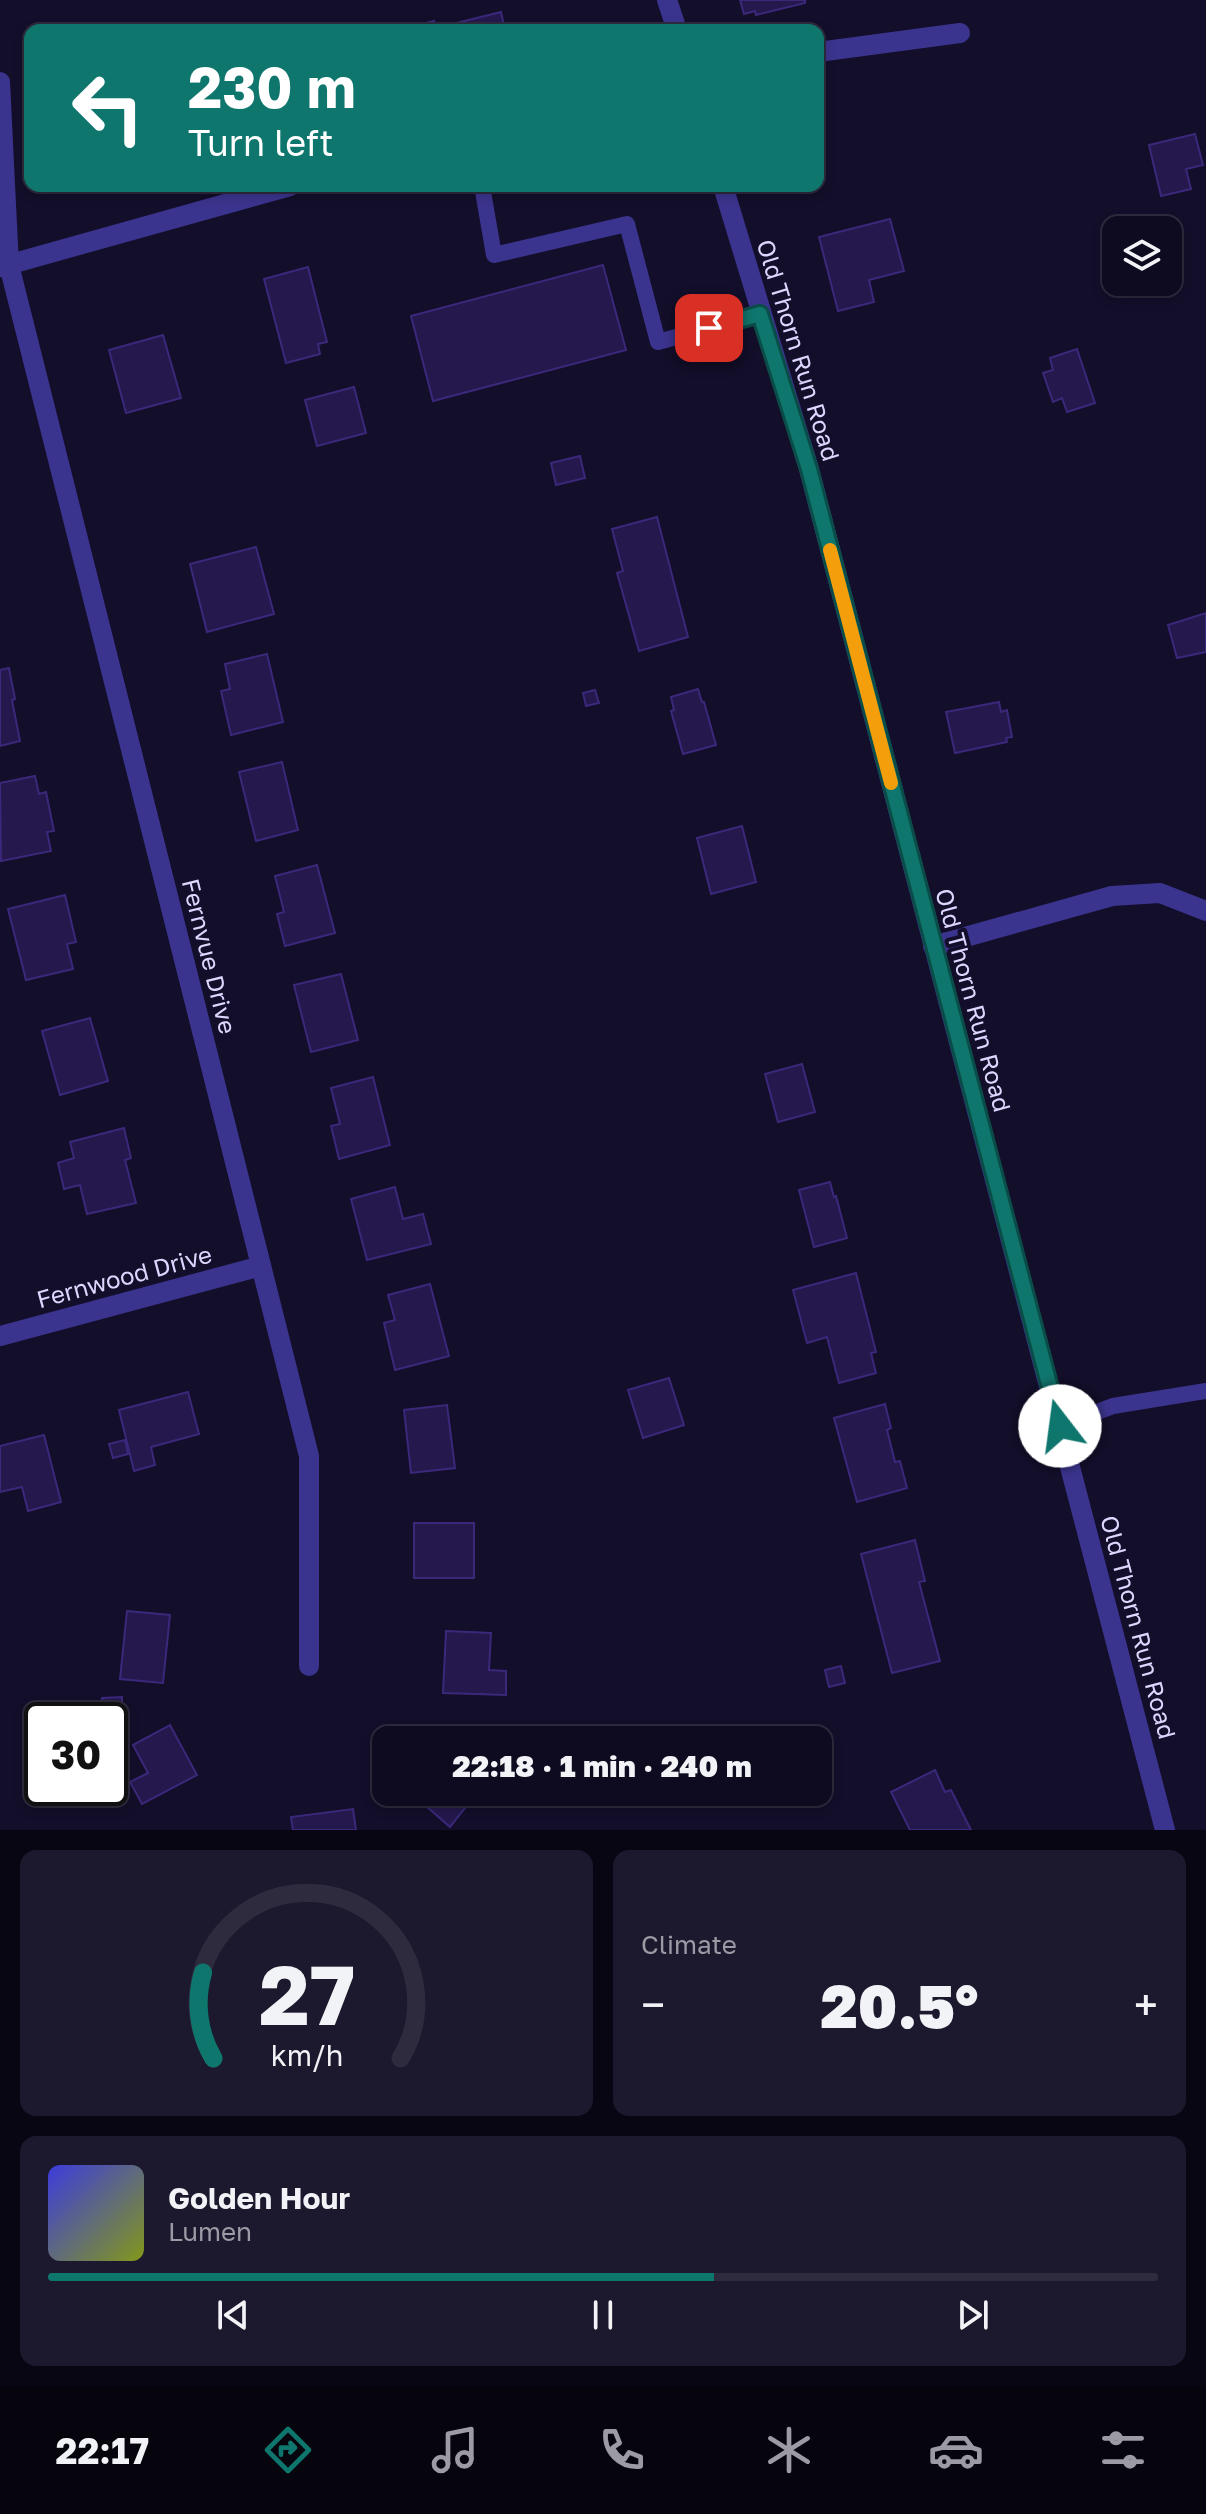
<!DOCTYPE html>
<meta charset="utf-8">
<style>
body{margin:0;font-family:"Golos Text",sans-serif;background:#1c182d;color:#f1f3f6;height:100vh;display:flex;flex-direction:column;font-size:30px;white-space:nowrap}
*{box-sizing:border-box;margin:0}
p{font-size:26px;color:#9b9aa5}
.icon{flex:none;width:44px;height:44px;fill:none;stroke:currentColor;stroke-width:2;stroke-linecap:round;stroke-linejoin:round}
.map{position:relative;height:1830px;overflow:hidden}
.details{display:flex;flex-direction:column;gap:20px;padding:20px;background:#080612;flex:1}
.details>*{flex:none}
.banner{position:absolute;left:24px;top:24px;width:800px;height:168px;border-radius:16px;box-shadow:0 4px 12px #0003,0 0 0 2px #2e2b3e;background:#0f766e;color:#fff;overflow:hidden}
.controls{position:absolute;left:1102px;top:216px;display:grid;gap:16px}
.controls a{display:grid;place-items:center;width:80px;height:80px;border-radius:16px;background:#0e0a20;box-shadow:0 4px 12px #0003,0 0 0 2px #2e2b3e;font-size:40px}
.speed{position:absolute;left:24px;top:1702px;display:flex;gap:16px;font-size:40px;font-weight:700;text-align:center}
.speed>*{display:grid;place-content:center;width:104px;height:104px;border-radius:50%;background:#0e0a20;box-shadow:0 4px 12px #0003,0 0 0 2px #2e2b3e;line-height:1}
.speed .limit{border:4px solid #111;border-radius:12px;background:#fff;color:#111}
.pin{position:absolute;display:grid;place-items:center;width:68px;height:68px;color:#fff;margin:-34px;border-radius:16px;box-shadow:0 4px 12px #0006}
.me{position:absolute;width:88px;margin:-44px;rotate:345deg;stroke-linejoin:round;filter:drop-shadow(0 0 6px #0008)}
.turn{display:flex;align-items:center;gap:28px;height:168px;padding:0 32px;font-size:36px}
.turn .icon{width:104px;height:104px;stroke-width:2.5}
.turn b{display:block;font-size:56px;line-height:68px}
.big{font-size:60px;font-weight:800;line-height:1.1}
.details .widget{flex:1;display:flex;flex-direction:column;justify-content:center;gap:12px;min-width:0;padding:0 28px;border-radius:16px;background:#1c182d}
.details .dial{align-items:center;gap:0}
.dial svg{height:208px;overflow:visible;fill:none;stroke:#2e2b3e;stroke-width:7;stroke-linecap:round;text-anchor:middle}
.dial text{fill:#f1f3f6;stroke:none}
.song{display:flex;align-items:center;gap:24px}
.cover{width:96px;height:96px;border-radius:12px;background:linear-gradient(135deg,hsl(240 70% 55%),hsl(70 70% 35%))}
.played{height:8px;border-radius:4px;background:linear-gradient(90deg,#0f766e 60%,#2e2b3e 60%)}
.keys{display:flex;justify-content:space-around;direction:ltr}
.heat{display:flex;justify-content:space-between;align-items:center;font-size:44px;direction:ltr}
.details .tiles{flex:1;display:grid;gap:20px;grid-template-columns:1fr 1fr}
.widget:last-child{grid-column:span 2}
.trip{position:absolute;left:372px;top:1726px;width:460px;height:80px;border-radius:16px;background:#0e0a20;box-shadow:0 4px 12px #0003,0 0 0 2px #2e2b3e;font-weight:800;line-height:80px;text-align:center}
.tabs{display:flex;height:128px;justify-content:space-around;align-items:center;background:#06040d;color:#9b9aa5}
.tabs .icon{width:56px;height:56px}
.tabs .on{color:#0f766e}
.tabs b{font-size:36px;color:#f1f3f6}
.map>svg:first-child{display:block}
</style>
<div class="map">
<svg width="1206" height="1830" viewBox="0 0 1206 1830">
<rect width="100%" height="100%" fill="#130e2a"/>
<g fill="#24184d" stroke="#3b287b" stroke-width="2">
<path d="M740,0h65v3l-49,12 -1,-4 -11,3z"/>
<path d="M501,12l4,18h-108l37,-9 2,7z"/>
<path d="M1195,134l8,31 -17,4 5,20 -30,7 -12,-51z"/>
<path d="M890,219l14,52 -35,9 5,22 -36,9 -19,-74z"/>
<path d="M603,265l23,85 -193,51 -22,-85z"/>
<path d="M308,267l19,75 -9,2 2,10 -34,9 -22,-84z"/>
<path d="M163,335l18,63 -55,15 -17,-63z"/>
<path d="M1077,349l18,54 -28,9 -5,-14 -9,4 -10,-29 10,-3 -3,-12z"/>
<path d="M354,387l12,46 -49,13 -12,-46z"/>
<path d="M580,456l5,22 -29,7 -5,-22z"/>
<path d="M657,517l31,120 -49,14 -22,-78 6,-2 -11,-42z"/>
<path d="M256,547l18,67 -67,18 -17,-68z"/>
<path d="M1206,613v39l-29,6 -9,-33z"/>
<path d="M267,654l16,68 -52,13 -10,-44 9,-2 -5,-25z"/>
<path d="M9,668l6,31 -3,1 8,41 -20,5v-76z"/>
<path d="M698,689l4,13h2l12,43 -33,9 -12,-43 3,-1 -3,-13z"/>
<path d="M595,690l4,13 -13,3 -3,-13z"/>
<path d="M999,702l2,10 6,-2 5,27 -6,1 1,4 -52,11 -9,-41z"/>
<path d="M282,762l16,68 -42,11 -17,-69z"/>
<path d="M35,776l4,18 7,-2 8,39 -7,1 4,19 -50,10 -1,-78z"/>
<path d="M742,826l14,56 -45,12 -14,-56z"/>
<path d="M317,865l18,68 -50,13 -8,-32 7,-2 -9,-36z"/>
<path d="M65,895l11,47 -9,2 6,25 -47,11 -18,-71z"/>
<path d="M341,974l17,66 -47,12 -17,-67z"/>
<path d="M90,1018l18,63 -48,14 -18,-64z"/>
<path d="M802,1064l13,48 -37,10 -13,-48z"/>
<path d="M373,1077l17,68 -51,14 -8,-33 9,-2 -9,-36z"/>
<path d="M124,1128l7,30 -6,2 11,43 -49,11 -7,-29 -16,4 -6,-26 16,-5 -4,-16z"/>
<path d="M830,1182l4,15 2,-1 11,42 -33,9 -15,-57z"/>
<path d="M395,1187l8,32 20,-5 8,30 -64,16 -16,-61z"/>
<path d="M856,1273l20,79 -5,1 5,20 -37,10 -12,-46 -20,6 -14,-53z"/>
<path d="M430,1284l19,72 -54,14 -11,-47 11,-3 -7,-25z"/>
<path d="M669,1378l15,47 -41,13 -15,-48z"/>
<path d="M188,1392l11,42 -48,13 4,18 -21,6 -15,-61z"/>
<path d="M885,1404l6,24 -4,2 8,32 5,-1 7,27 -50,14 -23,-84z"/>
<path d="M447,1405l8,63 -44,5 -7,-63z"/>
<path d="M44,1435l17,67 -33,9 -6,-24 -22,5v-46z"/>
<path d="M125,1440l3,14 -15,4 -4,-14z"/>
<rect x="414" y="1523" width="60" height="55"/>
<path d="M915,1540l10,41 -6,1 21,79 -48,12 -31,-119z"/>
<path d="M127,1611l43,4 -7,68 -43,-4z"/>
<path d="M446,1631l45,2 -2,37 17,1v24l-63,-2z"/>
<path d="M841,1666l4,17 -16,4 -4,-17z"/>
<path d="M122,1697v15l-19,1 -1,-15z"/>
<path d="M170,1725l27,50 -55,29 -12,-22 18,-9 -15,-28z"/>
<path d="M935,1770l10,22 6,-2 20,40h-61l-19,-38z"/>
<path d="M410,1792h61l4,3 -25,32z"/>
<path d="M353,1809l3,21h-63l-2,-13z"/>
</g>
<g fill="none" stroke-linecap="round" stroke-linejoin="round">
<g stroke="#3b348e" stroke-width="16">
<path d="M482,186l12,69 133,-31 31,118 102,-28"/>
<path d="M1060,1426l53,-20 93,-15"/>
</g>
<g stroke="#3b348e" stroke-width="20">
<path d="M667,0l10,30"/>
<path d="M818,52l142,-19"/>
<path d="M0,82l9,183 300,1191v210"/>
<path d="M723,186l86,283 356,1361"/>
<path d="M0,267l290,-81"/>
<path d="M933,946l179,-50 48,-3 46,18"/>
<path d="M0,1336l261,-70"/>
</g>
</g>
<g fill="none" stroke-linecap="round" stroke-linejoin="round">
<g stroke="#0a4d48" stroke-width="20">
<path id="route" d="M709,328l51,-14 49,155 251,957"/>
</g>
<use href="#route" stroke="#0f766e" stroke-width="14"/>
<path stroke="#f59e0b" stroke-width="14" d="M830,550l61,233"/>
</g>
<g text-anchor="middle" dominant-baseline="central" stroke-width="8" stroke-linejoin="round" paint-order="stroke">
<g font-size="24" fill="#ddd7ff" stroke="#130e2a">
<text transform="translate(799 350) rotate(73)">Old Thorn Run Road</text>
<text transform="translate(210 956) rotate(76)">Fernvue Drive</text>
<text transform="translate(974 1000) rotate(75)">Old Thorn Run Road</text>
<text transform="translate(124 1276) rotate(-15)">Fernwood Drive</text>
<text transform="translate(1139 1627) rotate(75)">Old Thorn Run Road</text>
</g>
</g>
</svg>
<div class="controls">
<a><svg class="icon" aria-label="layers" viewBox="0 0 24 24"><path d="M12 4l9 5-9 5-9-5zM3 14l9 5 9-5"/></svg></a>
</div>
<div class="speed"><div class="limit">30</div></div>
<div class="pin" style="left:709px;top:328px;background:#d93025"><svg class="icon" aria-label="arrive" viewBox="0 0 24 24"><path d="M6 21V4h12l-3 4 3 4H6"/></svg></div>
<svg class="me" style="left:1060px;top:1426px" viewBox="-20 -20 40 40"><circle r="19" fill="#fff"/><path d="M0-13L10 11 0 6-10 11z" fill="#0f766e"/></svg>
<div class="trip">22:18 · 1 min · 240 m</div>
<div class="banner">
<div class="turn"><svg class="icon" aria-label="left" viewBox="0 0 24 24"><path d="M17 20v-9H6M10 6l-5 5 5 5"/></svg><div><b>230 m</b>Turn left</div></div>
</div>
</div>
<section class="details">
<div class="tiles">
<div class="widget dial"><svg viewBox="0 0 100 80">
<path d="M14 69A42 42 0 1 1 86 69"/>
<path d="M14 69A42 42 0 0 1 10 36" stroke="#0f766e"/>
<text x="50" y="56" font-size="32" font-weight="700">27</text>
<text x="50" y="72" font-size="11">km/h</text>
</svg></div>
<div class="widget"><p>Climate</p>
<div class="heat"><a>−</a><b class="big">20.5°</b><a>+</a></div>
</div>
<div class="widget">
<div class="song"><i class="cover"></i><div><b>Golden Hour</b><p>Lumen</p></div></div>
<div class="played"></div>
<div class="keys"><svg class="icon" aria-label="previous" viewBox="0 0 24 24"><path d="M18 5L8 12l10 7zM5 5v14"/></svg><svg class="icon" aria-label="pause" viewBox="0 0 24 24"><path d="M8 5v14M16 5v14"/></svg><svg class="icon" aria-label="next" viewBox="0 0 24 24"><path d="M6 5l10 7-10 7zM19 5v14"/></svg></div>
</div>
</div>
</section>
<nav class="tabs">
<b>22:17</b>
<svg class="icon on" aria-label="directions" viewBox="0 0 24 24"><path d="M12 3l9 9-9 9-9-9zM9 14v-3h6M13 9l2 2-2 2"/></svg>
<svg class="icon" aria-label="music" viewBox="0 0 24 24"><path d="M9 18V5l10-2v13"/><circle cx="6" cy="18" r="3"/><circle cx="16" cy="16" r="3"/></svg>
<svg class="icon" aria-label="phone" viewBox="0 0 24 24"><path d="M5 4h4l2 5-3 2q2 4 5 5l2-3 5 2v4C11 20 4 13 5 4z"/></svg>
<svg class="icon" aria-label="climate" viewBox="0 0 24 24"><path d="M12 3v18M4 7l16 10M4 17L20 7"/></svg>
<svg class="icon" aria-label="car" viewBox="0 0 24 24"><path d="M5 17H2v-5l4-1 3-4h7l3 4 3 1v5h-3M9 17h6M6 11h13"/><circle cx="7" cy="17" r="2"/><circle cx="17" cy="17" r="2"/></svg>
<svg class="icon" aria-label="filters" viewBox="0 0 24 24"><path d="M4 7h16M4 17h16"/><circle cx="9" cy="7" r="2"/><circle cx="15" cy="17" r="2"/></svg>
</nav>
